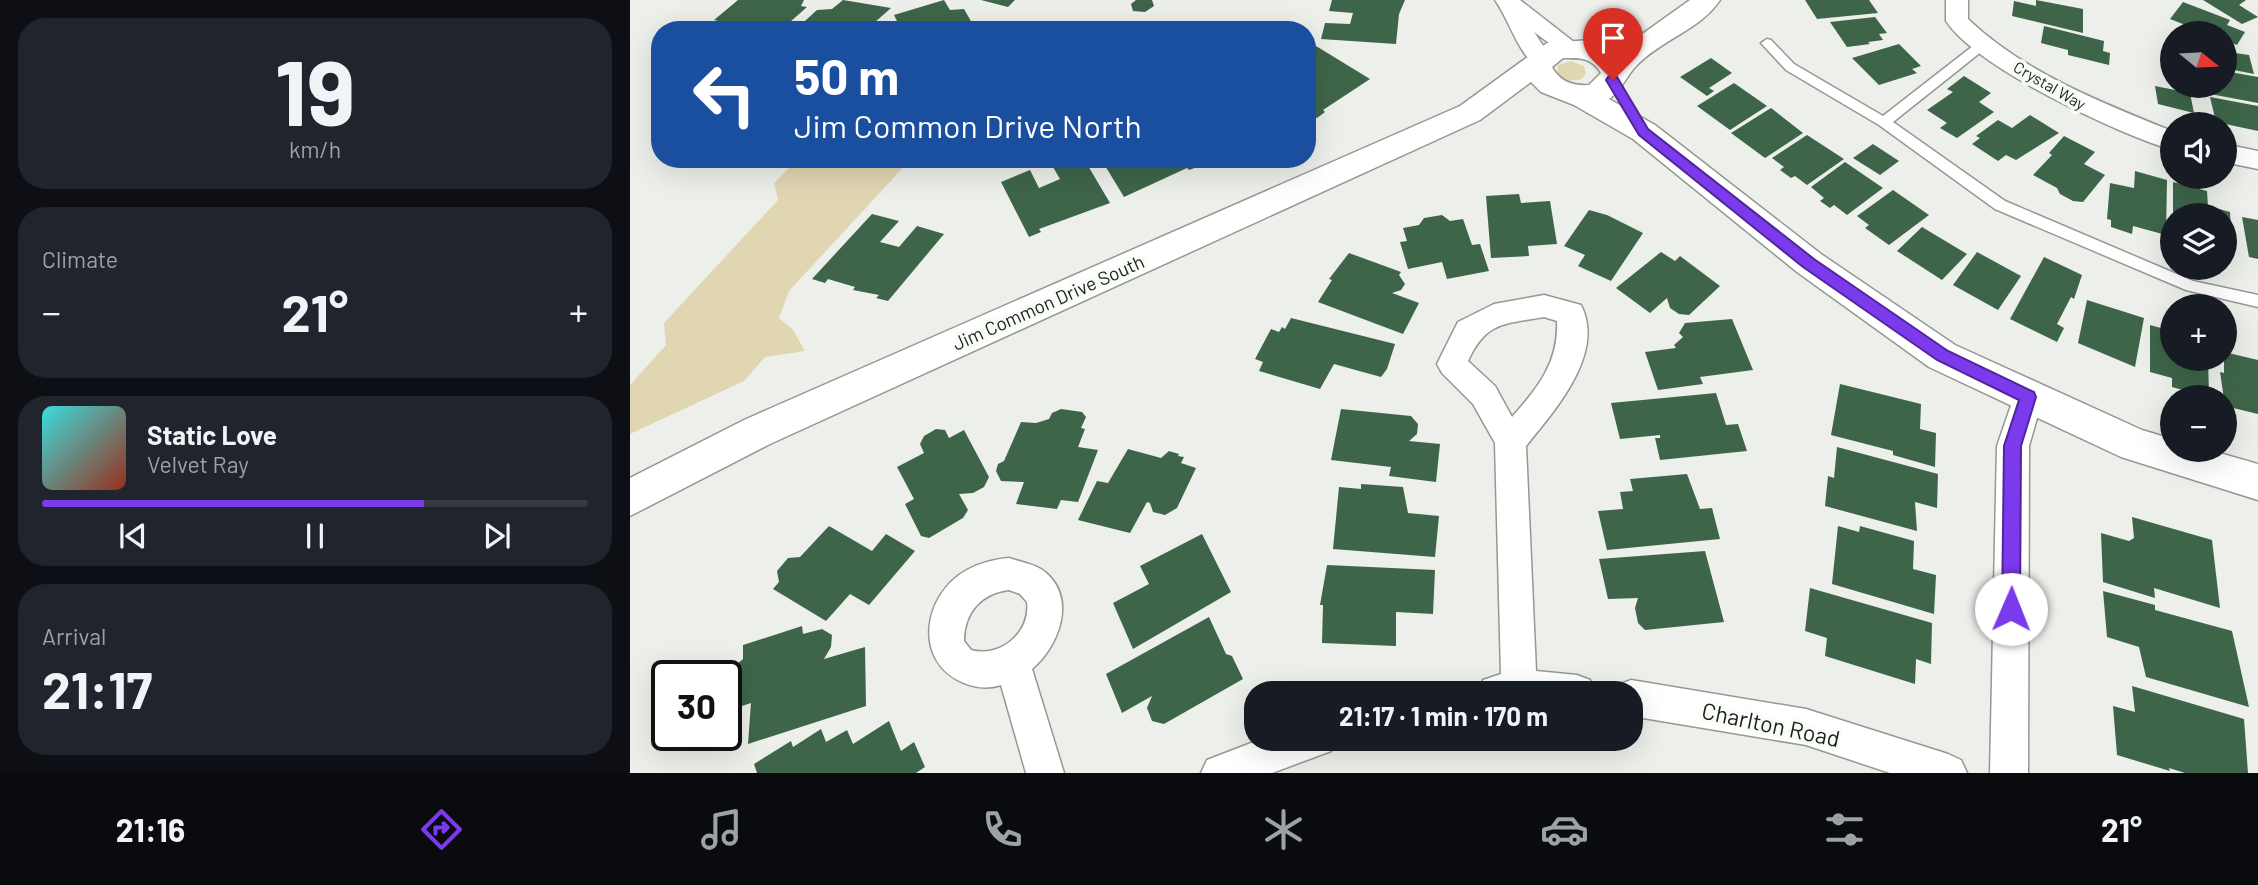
<!DOCTYPE html>
<meta charset="utf-8">
<style>
body{margin:0;font-family:Barlow,sans-serif;background:#20242c;color:#f1f3f6;height:100vh;display:flex;flex-direction:column;font-size:26px;white-space:nowrap}
*{box-sizing:border-box;margin:0}
p{font-size:23px;color:#9ea1a6}
.icon{flex:none;width:38px;height:38px;fill:none;stroke:currentColor;stroke-width:2;stroke-linecap:round;stroke-linejoin:round}
.map{position:relative;flex:1;overflow:hidden}
.details{display:flex;flex-direction:column;gap:18px;padding:18px;background:#0d0f14;width:630px}
.details>*{flex:none}
.top-card{position:absolute;left:21px;top:21px;width:665px;height:147px;border-radius:28px;box-shadow:0 7px 28px #0002;background:#1a4fa0;color:#fff;overflow:hidden}
.needle{width:46px;rotate:108deg}
.tools{position:absolute;left:1530px;top:21px;display:grid;gap:14px}
.tools a{display:grid;place-items:center;width:77px;height:77px;border-radius:50%;background:#171b24;box-shadow:0 7px 28px #0002;font-size:35px}
.speed{position:absolute;left:21px;top:660px;display:flex;gap:14px;font-size:35px;font-weight:700;text-align:center}
.speed>*{display:grid;place-content:center;width:91px;height:91px;border-radius:50%;background:#171b24;box-shadow:0 7px 28px #0002;line-height:1}
.speed .limit{border:4px solid #111;border-radius:10px;background:#fff;color:#111}
.pin{position:absolute;display:grid;place-items:center;width:60px;height:60px;color:#fff;margin:-72px -30px;border-radius:50% 50% 50% 0;rotate:-45deg;box-shadow:0 0 7px #0007}
.pin .icon{rotate:45deg}
.me{position:absolute;width:77px;margin:-38px;rotate:1deg;stroke-linejoin:round;filter:drop-shadow(0 0 5px #0008)}
.turn{display:flex;align-items:center;gap:24px;height:147px;padding:0 28px;font-size:32px}
.turn .icon{width:91px;height:91px;stroke-width:2.5}
.turn b{display:block;font-size:49px;line-height:60px}
.big{font-size:52px;font-weight:700;line-height:1.1}
.details .widget{flex:1;display:flex;flex-direction:column;justify-content:center;gap:10px;min-width:0;padding:0 24px;border-radius:28px;background:#20242c}
.details .dial{align-items:center;gap:0}
.dial b{font-size:91px;line-height:1}
.song{display:flex;align-items:center;gap:21px}
.cover{width:84px;height:84px;border-radius:10px;background:linear-gradient(135deg,hsl(180 70% 55%),hsl(10 70% 35%))}
.played{height:7px;border-radius:4px;background:linear-gradient(90deg,#7c3aed 70%,#363941 70%)}
.keys{display:flex;justify-content:space-around;direction:ltr}
.heat{display:flex;justify-content:space-between;align-items:center;font-size:38px;direction:ltr}
.trip{position:absolute;left:614px;top:681px;width:399px;height:70px;border-radius:28px;background:#171b24;box-shadow:0 7px 28px #0002;font-weight:700;line-height:70px;text-align:center}
.tab-bar{display:flex;height:112px;justify-content:space-around;align-items:center;background:#090b0e;color:#9ea1a6}
.tab-bar .icon{width:49px;height:49px}
.tab-bar .selected{color:#7c3aed}
.tab-bar b{font-size:32px;color:#f1f3f6}
main{display:flex;flex:1;min-height:0}
.map>svg:first-child{display:block}
</style>
<main>
<section class="details">
<div class="widget dial"><b>19</b><p>km/h</p></div>
<div class="widget"><p>Climate</p>
<div class="heat"><a>−</a><b class="big">21°</b><a>+</a></div>
</div>
<div class="widget">
<div class="song"><i class="cover"></i><div><b>Static Love</b><p>Velvet Ray</p></div></div>
<div class="played"></div>
<div class="keys"><svg class="icon" aria-label="previous" viewBox="0 0 24 24"><path d="M18 5L8 12l10 7zM5 5v14"/></svg><svg class="icon" aria-label="pause" viewBox="0 0 24 24"><path d="M8 5v14M16 5v14"/></svg><svg class="icon" aria-label="next" viewBox="0 0 24 24"><path d="M6 5l10 7-10 7zM19 5v14"/></svg></div>
</div>
<div class="widget"><p>Arrival</p><b class="big">21:17</b></div>
</section>
<div class="map">
<svg width="1628" height="773" viewBox="0 0 1628 773">
<rect width="100%" height="100%" fill="#ecefea"/>
<g fill="#e1d6b2">
<path d="M941,61l13,5 2,7 -4,6 -13,2 -12,-6 1,-10z"/>
<path d="M281,159l-122,132 -10,27 14,12 12,21 -40,6 -21,24 -114,53v-49l36,-40 -2,-22 114,-123 -4,-17 23,-23z"/>
</g>
<g fill="#3e654a">
<path d="M108,0h66l-3,6 6,1 -26,23h-27l-40,-10z"/>
<path d="M213,0l48,8 -17,15 7,2 -6,5h-80l22,-20 15,-1z"/>
<path d="M314,0l6,10 14,-1 12,21h-83l7,-3 -6,-12z"/>
<path d="M351,0h34l-7,7z"/>
<path d="M506,0h16l2,6 -9,6 -12,-1 -2,-7z"/>
<path d="M702,0h73l-6,14 -3,30 -75,-5 4,-16 25,1 3,-11 -24,-2z"/>
<path d="M1175,0h64l9,13 -61,6z"/>
<path d="M1406,0l47,9v24l-71,-17 2,-15 22,5z"/>
<path d="M1573,0h43l-7,5 19,12 -16,7z"/>
<path d="M1553,2l47,18 -3,5 18,7 -8,13 -13,-5v-7h-18l-36,-14z"/>
<path d="M1245,17l12,16 -8,1 4,6 -15,2 2,2 -23,3 -17,-25z"/>
<path d="M1414,26l60,15 -1,10 7,2 -1,12 -41,-10v-5l-27,-7z"/>
<path d="M1269,44l22,22 -9,3 5,4 -38,12 -27,-27z"/>
<path d="M686,46l54,33 -47,31 2,2 -8,6 -10,-6v-38l6,-4 -6,-4v-14z"/>
<path d="M1594,46l4,6 21,3 5,19 -30,-6z"/>
<path d="M1081,58l21,15 -23,15 5,3 -7,5 -27,-19z"/>
<path d="M1594,71l34,6v26l-53,-10 -2,-7h21z"/>
<path d="M1334,76l27,17 -12,9 15,10 -37,26 -17,-10 7,-5 -20,-13 26,-18 -6,-3z"/>
<path d="M1104,83l33,23 -37,24 -33,-24z"/>
<path d="M1525,86l35,7 4,20 -36,-9z"/>
<path d="M1580,97l48,9v25l-42,-9z"/>
<path d="M1141,108l32,25 -38,25 -34,-25z"/>
<path d="M1400,115l29,18 -43,27 -10,-5 -8,6 -26,-17 8,-6 -4,-2 22,-16 14,8z"/>
<path d="M1177,135l37,24 -37,26 -12,-9 -4,2 -11,-8 4,-3 -12,-9z"/>
<path d="M1434,136l31,16 -11,12 21,11 -22,27 -10,-1 -13,-7 -3,-6 -24,-13 19,-20 -3,-2z"/>
<path d="M1243,144l26,17 -19,14 -27,-17z"/>
<path d="M429,159h25l26,44 -71,26 2,3 -12,5 -28,-55 29,-12 9,18 21,-9 -10,-17z"/>
<path d="M471,159h95l4,7 -11,4 -2,-2 -63,29z"/>
<path d="M1215,162l38,26 -36,27 -13,-10 -4,3 -10,-7 4,-3 -13,-11z"/>
<path d="M1505,171l32,9 -1,55 -33,-9 -1,8 -21,-7v-7l-4,-1 3,-36 24,5z"/>
<path d="M1543,182l34,9 1,15 22,6 2,38 -8,-2v-33h-51z"/>
<path d="M1263,190l36,25 -40,30 -24,-17 4,-3 -12,-9z"/>
<path d="M889,194l2,9 29,-2 7,43 -29,2 1,10 -38,2 -5,-62z"/>
<path d="M959,210l18,5 36,18 -32,48 -33,-15 7,-11 -21,-9z"/>
<path d="M242,214l27,7 -19,21 19,5 18,-21 27,8 -56,67 -12,-3 3,-3 -26,-5 2,-3 -27,-8 -3,4 -13,-4z"/>
<path d="M812,215l8,6 13,-2 9,26 8,-1 9,27 -42,8 -5,-17 -34,7 -8,-27 7,-1 -4,-13 16,-3 5,-7z"/>
<path d="M1612,217l16,3v39l-9,-2z"/>
<path d="M1292,227l45,27 -25,26 -45,-29z"/>
<path d="M1031,252l14,9 5,-5 40,30 -31,29 -10,-1 -9,-6 -3,-10 -17,15 -34,-25z"/>
<path d="M1347,252l44,24 -23,34 -45,-25z"/>
<path d="M719,253l52,19 -2,3 6,9 -4,6 -9,3 27,10 -16,31 -85,-32 14,-22 -3,-1z"/>
<path d="M1414,257l38,18 -8,24 -3,-2 -14,27 7,4 -7,14 -47,-23z"/>
<path d="M1457,300l57,18 -9,49 -57,-24z"/>
<path d="M661,318l104,26 -8,25 -6,8 -47,-13 -14,25 -61,-18 4,-9 -8,-3 16,-30 8,3 3,-5 3,2z"/>
<path d="M1102,319l21,51 -53,7 3,7 -45,6 -13,-38 31,-4 -2,-3 9,-8 -4,-4 6,-10z"/>
<path d="M1520,325l22,6v28h36l1,34 -19,-6v5l-18,-5v-9l-22,-6z"/>
<path d="M1594,352l34,8v54l-33,-8 -5,-34 4,1z"/>
<path d="M1210,384l81,20 -1,25 16,4 -1,34 -42,-12v-4l-62,-16z"/>
<path d="M1086,393l10,32 12,-1 9,27 -87,9 -5,-22h5v-3l-40,4 -9,-36z"/>
<path d="M431,409l21,3 4,5 -5,11 4,1 -7,18 20,3 -20,52 -17,-2 -4,9 -41,-5 8,-22 -23,-1 -5,-10 2,-7 6,-3 17,-39 15,1 13,-4 3,-6z"/>
<path d="M711,409l70,7 7,8 -1,10 -8,7 31,3 -4,38 -47,-6 2,-9 -60,-7z"/>
<path d="M306,429l9,1 4,8 15,-8 25,47 -5,10 -11,6 -14,1 9,16 -5,8 -34,20 -8,-2 -16,-32 9,-5 -17,-32 27,-14 -4,-9 4,-8z"/>
<path d="M1207,447l101,27 -1,34 -22,-6 2,29 -92,-25 3,-30 6,2z"/>
<path d="M498,449l33,9 8,-7 10,3 -1,2 6,1 -3,6 15,5 -19,40 -12,7 -12,-3 -3,-9 -3,-1 -17,31 -52,-13 19,-39 11,2z"/>
<path d="M1057,474l13,35 12,-1 8,31 -113,11 -9,-39 25,-2 -3,-17 13,-1 -3,-12z"/>
<path d="M731,484l42,3 5,26 31,3 -4,41 -102,-8 6,-62 22,2z"/>
<path d="M1502,517l80,23 8,68 -66,-20 1,10 -52,-16 -2,-49 28,8 5,-3z"/>
<path d="M199,526l43,25 14,-17 29,17 -46,54 -19,-11 -24,27 -53,-32 6,-7 -2,-11 11,-13 12,-1z"/>
<path d="M1208,526l21,6 1,-6 54,15 -1,28 23,6 -2,39 -102,-30z"/>
<path d="M572,534l29,58 -98,57 -20,-46 36,-19 -9,-18z"/>
<path d="M1075,551l19,71 -79,8 -7,-7 -3,-15 3,-10 -30,1 -9,-40z"/>
<path d="M697,565l108,5 -2,44 -37,-2v34l-74,-3 1,-38h-3z"/>
<path d="M1180,588l122,35 -1,41 -15,-5 -1,25 -90,-28 2,-18 -22,-7z"/>
<path d="M1473,591l52,14v5l77,21 17,76 -103,-30 -7,-30 -32,-10z"/>
<path d="M579,617l17,37 6,2 11,23 -79,45 -12,-3 -5,-13 5,-12 -30,17 -16,-39z"/>
<path d="M172,626l1,8 19,-5 10,6 -1,12 -7,12 41,-12 1,59 -118,38 3,-41 -12,4 2,-22 -11,-4 1,-12 12,-10v-14z"/>
<path d="M1502,686l112,33 4,54h-63l-16,-5 1,3 -53,-16 -4,-49 22,6z"/>
<path d="M259,721l12,30 13,-9 11,25 -9,6h-159l-3,-9 37,-23 2,6 28,-18 5,13 21,-12 6,14z"/>
</g>
<g fill="none" stroke-linecap="round" stroke-linejoin="round">
<g stroke="#959893" stroke-width="3">
<path id="service" d="M1137,39l4,1 23,24 89,52 95,-74h8v6l-93,74 112,79 188,80 65,14v12l-72,-17 -191,-81 -116,-84 -93,-55 -25,-27z"/>
</g>
<g stroke="#959893" stroke-width="3">
<g id="minor">
<path d="M865,0h25l59,46 -3,5h-16l-26,-19 18,27 -3,5h-16c-18,-19 -24,-44 -38,-64z"/>
<path d="M1316,0h22v19c57,54 132,83 204,112v19c-56,-17 -195,-82 -226,-129z"/>
<path d="M1594,144l34,7v18l-34,-7z"/>
<path d="M914,295l37,10c25,49 -27,106 -55,141l10,225 41,4 13,5 5,13h-117l5,-13 18,-6 -6,-231 -22,-39 -31,-31 -5,-9 21,-42 36,-18zM914,317l13,4c2,41 -19,67 -45,96l-17,-31 -27,-25c18,-40 37,-37 76,-44z"/>
<path d="M1398,384l11,4 4,9 -14,49 -1,327h-38l7,-327 20,-58z"/>
<path d="M379,558c11,4 27,6 36,14 32,27 14,74 -13,97l32,104h-38l-25,-88c-12,4 -26,3 -37,-2 -52,-21 -41,-89 3,-113 13,-7 28,-11 42,-12zM379,590l11,4 7,8c4,31 -27,56 -56,48l-7,-9c0,-28 17,-48 45,-51z"/>
<path d="M1001,680l175,29 142,45 13,6 6,13h-77l-84,-28 -175,-29v-23h-16l3,-8z"/>
<path d="M634,738h72l-5,13 -59,22h-71l6,-13z"/>
</g>
</g>
<g stroke="#959893" stroke-width="3">
<path id="tertiary" d="M1060,0h30c-19,29 -59,40 -83,65 -11,11 -15,25 -28,34l46,26 166,129 134,91 187,85 30,9v11h37l49,14v36l-137,-43 -192,-90 -132,-95 -164,-133 -59,-34 -33,-13 -10,-10 -51,38 -710,324 -140,72v-38l114,-58 716,-314 87,-63 44,-3 26,12zM933,58c17,0 28,-1 38,15l-12,12c-16,1 -29,-3 -37,-18z"/>
</g>
<use href="#service" fill="#fff" fill-rule="evenodd"/>
<use href="#minor" fill="#fff" fill-rule="evenodd"/>
<use href="#tertiary" fill="#fff" fill-rule="evenodd"/>
</g>
<path fill="#7c3aed" stroke="#51269a" stroke-width="2" d="M978,77h9l31,52 166,130 134,92 86,41 2,5 -15,49 -1,163 -3,7 -6,2 -7,-2 -2,-7 2,-163 15,-46 -82,-40 -134,-93 -164,-132 -33,-55z"/>
<g text-anchor="middle" dominant-baseline="central" stroke-width="7" stroke-linejoin="round" paint-order="stroke">
<g font-size="16" fill="#1d1e1c" stroke="#f9fdf8">
<text transform="translate(1420 85) rotate(30)">Crystal Way</text>
</g>
<g font-size="19" fill="#1d1e1c" stroke="#f9fdf8">
<text transform="translate(418 302) rotate(-24)">Jim Common Drive South</text>
</g>
<g font-size="23" fill="#1d1e1c" stroke="#f9fdf8">
<text transform="translate(1141 724) rotate(12)">Charlton Road</text>
</g>
</g>
</svg>
<div class="tools">
<a><svg class="needle" viewBox="-14 -14 28 28"><path d="M0-13l5 13h-10z" fill="#e53935"/><path d="M0 13l5-13h-10z" fill="#9ea1a6"/></svg></a>
<a><svg class="icon" aria-label="sound" viewBox="0 0 24 24"><path d="M4 9h4l5-4v14l-5-4H4zM17 9q2 3 0 6"/></svg></a>
<a><svg class="icon" aria-label="layers" viewBox="0 0 24 24"><path d="M12 4l9 5-9 5-9-5zM3 14l9 5 9-5"/></svg></a>
<a>+</a>
<a>−</a>
</div>
<div class="speed"><div class="limit">30</div></div>
<div class="pin" style="left:983px;top:80px;background:#d93025"><svg class="icon" aria-label="arrive" viewBox="0 0 24 24"><path d="M6 21V4h12l-3 4 3 4H6"/></svg></div>
<svg class="me" style="left:1381px;top:609px" viewBox="-20 -20 40 40"><circle r="19" fill="#fff"/><path d="M0-13L10 11 0 6-10 11z" fill="#7c3aed"/></svg>
<div class="trip">21:17 · 1 min · 170 m</div>
<div class="top-card">
<div class="turn"><svg class="icon" aria-label="left" viewBox="0 0 24 24"><path d="M17 20v-9H6M10 6l-5 5 5 5"/></svg><div><b>50 m</b>Jim Common Drive North</div></div>
</div>
</div>
</main>
<nav class="tab-bar">
<b>21:16</b>
<svg class="icon selected" aria-label="directions" viewBox="0 0 24 24"><path d="M12 3l9 9-9 9-9-9zM9 14v-3h6M13 9l2 2-2 2"/></svg>
<svg class="icon" aria-label="music" viewBox="0 0 24 24"><path d="M9 18V5l10-2v13"/><circle cx="6" cy="18" r="3"/><circle cx="16" cy="16" r="3"/></svg>
<svg class="icon" aria-label="phone" viewBox="0 0 24 24"><path d="M5 4h4l2 5-3 2q2 4 5 5l2-3 5 2v4C11 20 4 13 5 4z"/></svg>
<svg class="icon" aria-label="climate" viewBox="0 0 24 24"><path d="M12 3v18M4 7l16 10M4 17L20 7"/></svg>
<svg class="icon" aria-label="car" viewBox="0 0 24 24"><path d="M5 17H2v-5l4-1 3-4h7l3 4 3 1v5h-3M9 17h6M6 11h13"/><circle cx="7" cy="17" r="2"/><circle cx="17" cy="17" r="2"/></svg>
<svg class="icon" aria-label="filters" viewBox="0 0 24 24"><path d="M4 7h16M4 17h16"/><circle cx="9" cy="7" r="2"/><circle cx="15" cy="17" r="2"/></svg>
<b>21°</b>
</nav>
